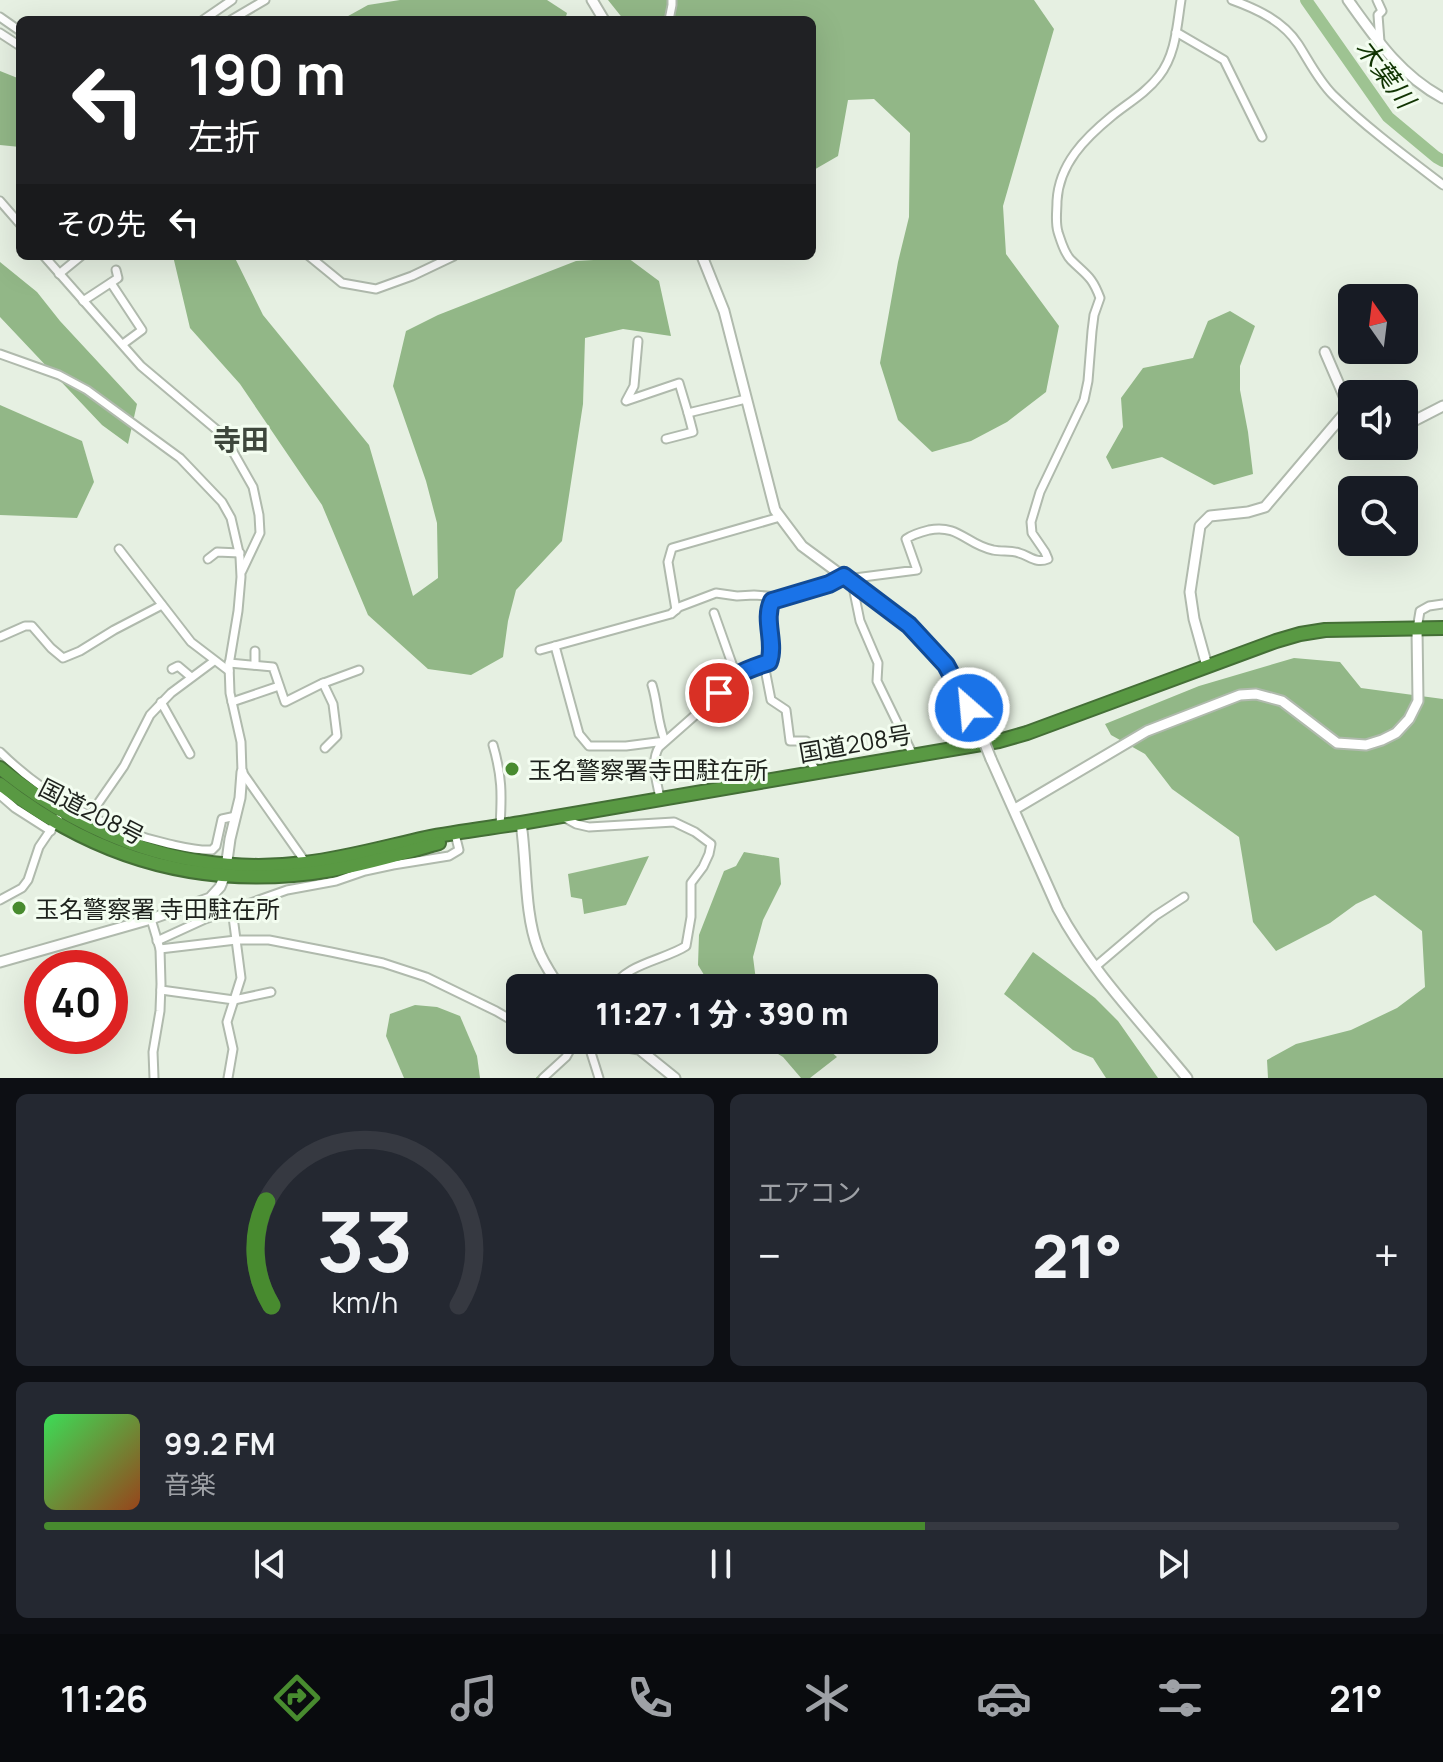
<!DOCTYPE html>
<html lang="ja">
<meta charset="utf-8">
<style>
body{margin:0;font-family:Manrope,"Noto Sans JP",sans-serif;background:#242831;color:#f1f3f6;height:100vh;display:flex;flex-direction:column;font-size:30px;white-space:nowrap}
*{box-sizing:border-box;margin:0}
p{font-size:26px;color:#9ea1a6}
.icon{flex:none;width:44px;height:44px;fill:none;stroke:currentColor;stroke-width:2;stroke-linecap:round;stroke-linejoin:round}
.map{position:relative;height:1078px;overflow:hidden}
.sheet{display:flex;flex-direction:column;gap:16px;padding:16px;background:#0d0f14;flex:1}
.sheet>*{flex:none}
.top-card{position:absolute;left:16px;top:16px;width:800px;height:244px;border-radius:12px;box-shadow:0 8px 32px #0002;background:#202124;color:#fff;overflow:hidden}
.needle{width:52px;rotate:346deg}
.tools{position:absolute;left:1338px;top:284px;display:grid;gap:16px}
.tools a{display:grid;place-items:center;width:80px;height:80px;border-radius:12px;background:#171b24;box-shadow:0 8px 32px #0002;font-size:40px}
.speed{position:absolute;left:24px;top:950px;display:flex;gap:16px;font-size:40px;font-weight:700;text-align:center}
.speed>*{display:grid;place-content:center;width:104px;height:104px;border-radius:50%;background:#171b24;box-shadow:0 8px 32px #0002;line-height:1}
.speed .limit{border:12px solid #d22;background:#fff;color:#111}
.pin{position:absolute;display:grid;place-items:center;width:68px;height:68px;color:#fff;margin:-34px;border:4px solid #fff;border-radius:50%;box-shadow:0 2px 8px #0007}
.me{position:absolute;width:88px;margin:-44px;rotate:333deg;stroke-linejoin:round;filter:drop-shadow(0 0 6px #0008)}
.turn{display:flex;align-items:center;gap:28px;height:168px;padding:0 40px;font-size:36px}
.turn .icon{width:104px;height:104px;stroke-width:2.5}
.turn b{display:block;font-size:56px;line-height:68px}
.then{display:flex;align-items:center;height:76px;padding:0 40px;background:#0003;gap:16px;font-size:30px}
.big{font-size:60px;font-weight:800;line-height:1.1}
.sheet .widget{flex:1;display:flex;flex-direction:column;justify-content:center;gap:12px;min-width:0;padding:0 28px;border-radius:12px;background:#242831}
.sheet .dial{align-items:center;gap:0}
.dial svg{height:208px;overflow:visible;fill:none;stroke:#363941;stroke-width:7;stroke-linecap:round;text-anchor:middle}
.dial text{fill:#f1f3f6;stroke:none}
.song{display:flex;align-items:center;gap:24px}
.cover{width:96px;height:96px;border-radius:12px;background:linear-gradient(135deg,hsl(130 70% 55%),hsl(20 70% 35%))}
.played{height:8px;border-radius:4px;background:linear-gradient(90deg,#488b2f 65%,#363941 65%)}
.keys{display:flex;justify-content:space-around;direction:ltr}
.heat{display:flex;justify-content:space-between;align-items:center;font-size:44px;direction:ltr}
.sheet .tiles{flex:1;display:grid;gap:16px;grid-template-columns:1fr 1fr}
.widget:last-child{grid-column:span 2}
.trip{position:absolute;left:506px;top:974px;width:432px;height:80px;border-radius:12px;background:#171b24;box-shadow:0 8px 32px #0002;font-weight:800;line-height:80px;text-align:center}
.tab-bar{display:flex;height:128px;justify-content:space-around;align-items:center;background:#090b0e;color:#9ea1a6}
.tab-bar .icon{width:56px;height:56px}
.tab-bar .selected{color:#488b2f}
.tab-bar b{font-size:36px;color:#f1f3f6}
.map>svg:first-child{display:block}
</style>
<div class="map">
<svg width="1443" height="1078" viewBox="0 0 1443 1078">
<rect width="100%" height="100%" fill="#e6f0e2"/>
<g fill="#92b787">
<path d="M400,0h147l20,13 -2,7h-224l27,-15z"/>
<path d="M608,0h426l20,29 -51,177 3,48 53,72 -13,66 -39,30 -36,19 -39,11 -34,-32 -18,-57 18,-101 11,-45 1,-84 -36,-34 -26,1 -10,56 -26,15v-151h-188z"/>
<path d="M0,71l20,8v68l-20,-2z"/>
<path d="M173,256h61l29,59 106,130 44,151 25,-18 -1,-55 -11,-42 -33,-95 13,-55 32,-16 138,-54 52,-3 31,23 12,55 -48,-7 -38,9 -2,66 -21,137 -46,49 -8,31 -5,36 -32,18 -43,-6 -60,-54 -46,-110 -82,-121 -50,-56z"/>
<path d="M0,262l37,30 23,29 77,83 -9,40 -26,-19 -102,-108z"/>
<path d="M1230,311l25,15 -15,40v24l8,42 5,42 -39,11 -52,-28 -50,12 -6,-12 17,-30 -2,-29 22,-30 50,-10 15,-37z"/>
<path d="M0,405l82,36 12,41 -17,36 -77,-3z"/>
<path d="M1294,658l46,4 21,26 82,11v379h-175l-1,-18 29,-16 55,-14 46,-22 28,-21 -3,-56 -47,-36 -19,9 -26,19 -54,28 -23,-29 -14,-85 -67,-48 -27,-35 -34,-19 -6,-11 94,-38z"/>
<path d="M744,852l35,6 2,26 -18,36 -10,37 4,31h-45l-14,-23 1,-30 25,-64 12,-5z"/>
<path d="M649,856l-23,49 -42,9 -2,-15 -11,-2 -3,-23z"/>
<path d="M1033,952l62,46 23,23 40,57h-52l-13,-20 -20,-8 -69,-56z"/>
<path d="M415,1005l22,2 23,9 17,40 3,22h-76l-18,-42 4,-22z"/>
<path d="M755,1040h63l19,17 -27,21h-9l-18,-21z"/>
</g>
<g fill="none" stroke-linecap="round" stroke-linejoin="round">
<path stroke="#9ec392" stroke-width="2" d="M537,1078l12,-11"/>
<path stroke="#9ec392" stroke-width="12" d="M1306,0l82,117 48,40 7,4"/>
<g stroke="#b0baad" stroke-width="11">
<g id="street">
<path d="M1232,0c25,9 51,21 66,44 11,17 20,36 35,51 34,33 72,61 110,90"/>
<path d="M1377,0l5,11 -4,4 2,27"/>
<path d="M0,17l20,14"/>
<path d="M203,20l29,-20"/>
<path d="M231,20l34,-20"/>
<path d="M669,20l3,-15v-5"/>
<path d="M1176,32l48,28 38,77"/>
<path d="M0,33l20,13"/>
<path d="M0,201l20,23"/>
<path d="M44,256l97,110 83,70 29,51 6,28 1,18 -18,38"/>
<path d="M309,256l33,27 34,6 36,-13 42,-20"/>
<path d="M59,274l22,-18"/>
<path d="M111,283l31,47 -19,14"/>
<path d="M83,301l35,-23 -2,-8"/>
<path d="M638,341l-4,45 -8,15 53,-18 9,30 58,-14"/>
<path d="M0,354l59,21 28,15 93,68 42,44 9,16 9,39 1,20 -3,34 -9,54 1,28 11,49 1,30 64,91"/>
<path d="M666,439l27,-7 -5,-19"/>
<path d="M119,549l72,93 38,29"/>
<path d="M208,559l9,-7 23,1"/>
<path d="M847,579l70,-9 -11,-31c7,-5 15,-7 23,-9 30,-6 38,15 64,20 9,2 18,0 26,3 11,3 17,11 29,6l-3,-7 -13,-19 -1,-11 9,-30 44,-92 4,-19 4,-50 2,-16 6,-17c-8,-22 -14,-23 -29,-38 -7,-7 -10,-19 -13,-28 -3,-10 -1,-20 -1,-31 2,-37 28,-63 55,-85 16,-13 34,-23 47,-40 17,-21 18,-51 22,-76"/>
<path d="M852,582l8,39 18,42 -1,18 36,74"/>
<path d="M676,610l-8,-48 4,-14 108,-31"/>
<path d="M714,613l22,62"/>
<path d="M1417,629l3,-18 9,-5 14,-2"/>
<path d="M0,637l25,-11h7l19,22 12,10 17,-7 34,-21 48,-25"/>
<path d="M555,646l24,88 10,12h37l39,-5c-8,-19 -7,-37 -13,-56"/>
<path d="M540,650l131,-36 8,-7 37,-14 21,3 17,-1 25,2"/>
<path d="M255,651v14"/>
<path d="M229,663l44,4 12,35 36,-18 38,-14"/>
<path d="M764,664l7,36 15,10 4,31h16l3,19 8,12"/>
<path d="M172,669l6,-3 13,11"/>
<path d="M323,683l10,21 4,32 -12,12"/>
<path d="M161,702l29,52"/>
<path d="M232,702l47,-16"/>
<path d="M493,745c9,31 9,49 7,81"/>
<path d="M0,752c46,45 106,78 169,92 14,3 29,7 43,6l4,-4 6,-27 14,-3"/>
<path d="M0,795l15,13 36,23"/>
<path d="M660,798c-3,-16 -10,-36 -1,-51l42,-37 29,-31 10,-7 29,-10c7,-19 -6,-42 3,-61l57,-17 15,-8"/>
<path d="M90,815l34,-49 26,-51 21,-22 43,-32"/>
<path d="M563,817l13,7 13,3 85,-5 21,10 16,12 -2,10 -6,13 -12,16v34l-5,29c-19,13 -64,19 -72,42"/>
<path d="M0,900l22,-12 6,-8 11,-33 19,-28"/>
<path d="M232,909l9,69 -7,22"/>
<path d="M151,919l9,30 1,35 -1,27 -7,41 1,26"/>
<path d="M157,941l48,-22 82,-29 49,-9 29,-10 28,-6 56,-9 10,-6 -3,-12"/>
<path d="M160,949l76,-9h33l62,12 52,11 43,14 70,34 24,14"/>
<path d="M1095,967l60,-51 29,-19"/>
<path d="M161,990l73,10 -7,22 6,27 -5,29"/>
<path d="M234,1000l37,-8"/>
<path d="M565,1040h4"/>
<path d="M587,1040l12,38"/>
<path d="M543,1078l23,-21 8,-14 5,-3"/>
</g>
</g>
<g stroke="#b0baad" stroke-width="13">
<g id="secondary">
<path d="M592,0l12,20"/>
<path d="M1348,0c28,39 52,75 95,98"/>
<path d="M702,256l22,55 51,199 27,36 107,79 37,40 14,23 19,41"/>
<path d="M1325,352l25,58"/>
<path d="M1404,426l39,-20"/>
<path d="M1207,666l-13,-47 -4,-27 10,-66 10,-10 38,-4 17,-5 84,-99"/>
<path d="M991,759l67,150c33,62 84,114 129,169"/>
<path d="M1015,809l132,-78 93,-36 16,-1 26,7 55,42 29,2 16,-5 14,-7 13,-14 9,-18 -1,-72"/>
<path d="M521,823c6,39 3,90 17,126 5,14 14,26 22,39"/>
<path d="M0,962l151,-43 59,-21 10,-11 5,-12 5,-36 10,-41 2,-26"/>
<path d="M587,1040l52,9 36,29"/>
</g>
</g>
<g stroke="#446f36" stroke-width="16">
<g id="highway">
<path d="M0,768c88,71 191,109 305,95 41,-5 80,-16 120,-25 32,-6 64,-10 96,-15l478,-82 28,-8 249,-92 24,-7 25,-4 118,-2"/>
<path d="M0,784c99,78 208,107 332,86 36,-6 72,-17 107,-27"/>
</g>
</g>
<use href="#street" stroke="#fff" stroke-width="7"/>
<use href="#secondary" stroke="#fff" stroke-width="9"/>
<use href="#highway" stroke="#599943" stroke-width="12"/>
<g stroke="#b0baad" stroke-width="13" stroke-linecap="butt">
<path id="secondary-bridge" d="M979,729l12,30"/>
</g>
<use href="#secondary-bridge" stroke="#fff" stroke-width="9"/>
</g>
<g fill="none" stroke-linecap="round" stroke-linejoin="round">
<g stroke="#114b97" stroke-width="20">
<path id="route" d="M719,693c17,-21 25,-22 50,-31 7,-19 -6,-42 3,-61l57,-17 15,-8 65,49 37,40 23,43"/>
</g>
<use href="#route" stroke="#1a73e8" stroke-width="14"/>
</g>
<g fill="#488b2f" stroke="#f3fdf0" stroke-width="3">
<circle cx="512" cy="769" r="8"/>
<circle cx="19" cy="908" r="8"/>
</g>
<g text-anchor="middle" dominant-baseline="central" stroke-width="6" stroke-linejoin="round" paint-order="stroke">
<g font-size="24" fill="#1e221d" stroke="#f3fdf0">
<text transform="translate(855 743) rotate(-10)">国道208号</text>
<text transform="translate(92 811) rotate(27)">国道208号</text>
</g>
<g font-size="24" fill="#1e221d" stroke="#f3fdf0" text-anchor="start">
<text x="528" y="769">玉名警察署寺田駐在所</text>
<text x="35" y="908">玉名警察署 寺田駐在所</text>
</g>
<g font-size="26" font-style="italic" fill="#103402" stroke="#f3fdf0">
<text transform="translate(1386 73) rotate(53)">木葉川</text>
</g>
<g font-size="28" font-weight="bold" fill="#3e473c" stroke="#f3fdf0">
<text x="241" y="439">寺田</text>
</g>
</g>
</svg>
<div class="tools">
<a><svg class="needle" viewBox="-14 -14 28 28"><path d="M0-13l5 13h-10z" fill="#e53935"/><path d="M0 13l5-13h-10z" fill="#9ea1a6"/></svg></a>
<a><svg class="icon" aria-label="sound" viewBox="0 0 24 24"><path d="M4 9h4l5-4v14l-5-4H4zM17 9q2 3 0 6"/></svg></a>
<a><svg class="icon" aria-label="search" viewBox="0 0 24 24"><circle cx="10" cy="10" r="6"/><path d="M15 15l6 6"/></svg></a>
</div>
<div class="speed"><div class="limit">40</div></div>
<div class="pin" style="left:719px;top:693px;background:#d93025"><svg class="icon" aria-label="arrive" viewBox="0 0 24 24"><path d="M6 21V4h12l-3 4 3 4H6"/></svg></div>
<svg class="me" style="left:969px;top:708px" viewBox="-20 -20 40 40"><circle r="17" fill="#1a73e8" stroke="#fff" stroke-width="3"/><path d="M0-11L8 9 0 5-8 9z" fill="#fff"/></svg>
<div class="trip">11:27 · 1 分 · 390 m</div>
<div class="top-card">
<div class="turn"><svg class="icon" aria-label="left" viewBox="0 0 24 24"><path d="M17 20v-9H6M10 6l-5 5 5 5"/></svg><div><b>190 m</b>左折</div></div>
<div class="then">その先<svg class="icon" aria-label="left" viewBox="0 0 24 24"><path d="M17 20v-9H6M10 6l-5 5 5 5"/></svg></div>
</div>
</div>
<section class="sheet">
<div class="tiles">
<div class="widget dial"><svg viewBox="0 0 100 80">
<path d="M14 69A42 42 0 1 1 86 69"/>
<path d="M14 69A42 42 0 0 1 12 29" stroke="#488b2f"/>
<text x="50" y="56" font-size="32" font-weight="700">33</text>
<text x="50" y="72" font-size="11">km/h</text>
</svg></div>
<div class="widget"><p>エアコン</p>
<div class="heat"><a>−</a><b class="big">21°</b><a>+</a></div>
</div>
<div class="widget">
<div class="song"><i class="cover"></i><div><b>99.2 FM</b><p>音楽</p></div></div>
<div class="played"></div>
<div class="keys"><svg class="icon" aria-label="previous" viewBox="0 0 24 24"><path d="M18 5L8 12l10 7zM5 5v14"/></svg><svg class="icon" aria-label="pause" viewBox="0 0 24 24"><path d="M8 5v14M16 5v14"/></svg><svg class="icon" aria-label="next" viewBox="0 0 24 24"><path d="M6 5l10 7-10 7zM19 5v14"/></svg></div>
</div>
</div>
</section>
<nav class="tab-bar">
<b>11:26</b>
<svg class="icon selected" aria-label="directions" viewBox="0 0 24 24"><path d="M12 3l9 9-9 9-9-9zM9 14v-3h6M13 9l2 2-2 2"/></svg>
<svg class="icon" aria-label="music" viewBox="0 0 24 24"><path d="M9 18V5l10-2v13"/><circle cx="6" cy="18" r="3"/><circle cx="16" cy="16" r="3"/></svg>
<svg class="icon" aria-label="phone" viewBox="0 0 24 24"><path d="M5 4h4l2 5-3 2q2 4 5 5l2-3 5 2v4C11 20 4 13 5 4z"/></svg>
<svg class="icon" aria-label="climate" viewBox="0 0 24 24"><path d="M12 3v18M4 7l16 10M4 17L20 7"/></svg>
<svg class="icon" aria-label="car" viewBox="0 0 24 24"><path d="M5 17H2v-5l4-1 3-4h7l3 4 3 1v5h-3M9 17h6M6 11h13"/><circle cx="7" cy="17" r="2"/><circle cx="17" cy="17" r="2"/></svg>
<svg class="icon" aria-label="filters" viewBox="0 0 24 24"><path d="M4 7h16M4 17h16"/><circle cx="9" cy="7" r="2"/><circle cx="15" cy="17" r="2"/></svg>
<b>21°</b>
</nav>
